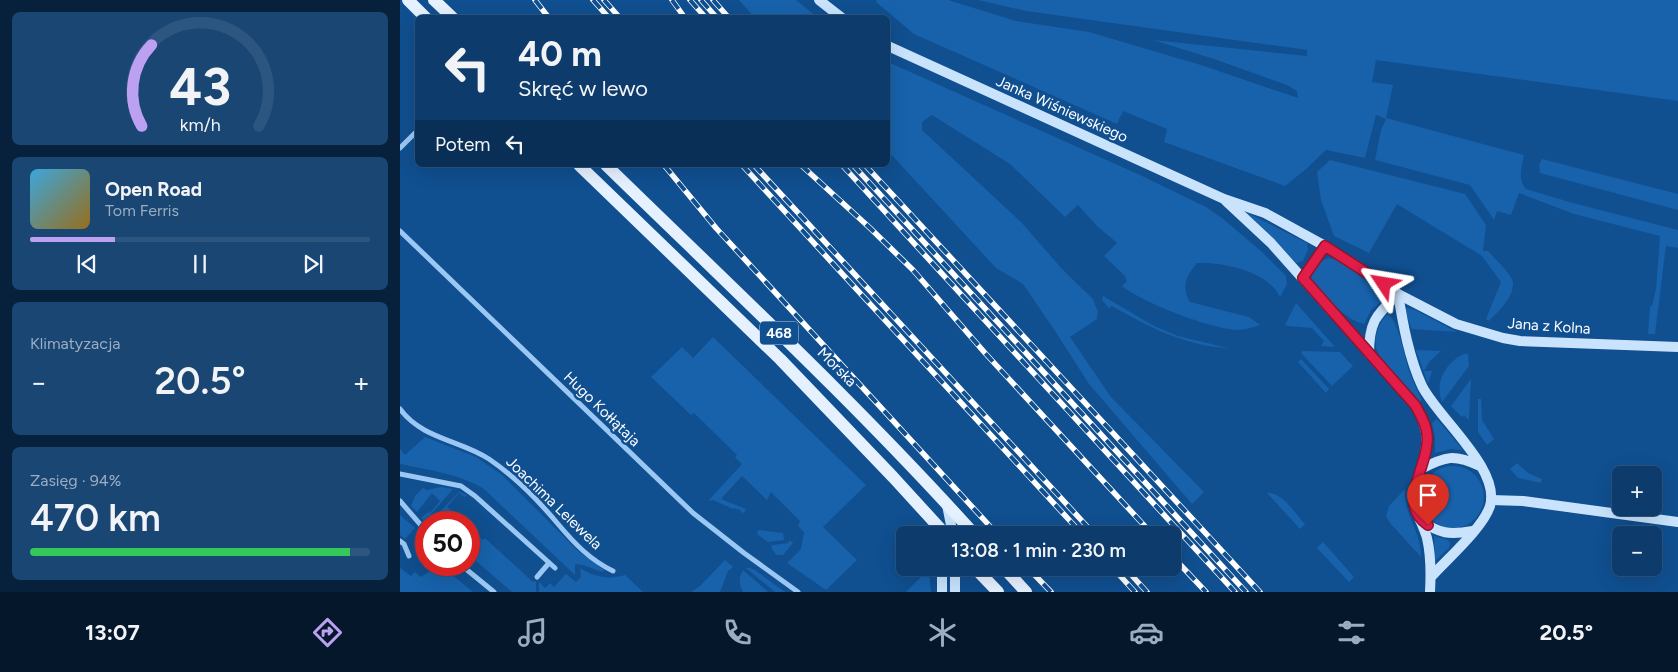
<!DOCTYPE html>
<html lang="pl">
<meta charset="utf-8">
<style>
body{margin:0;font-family:Figtree,sans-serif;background:#1a4674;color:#f1f3f6;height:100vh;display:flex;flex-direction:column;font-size:19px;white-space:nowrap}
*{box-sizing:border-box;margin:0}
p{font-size:16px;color:#9aadc2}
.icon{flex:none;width:28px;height:28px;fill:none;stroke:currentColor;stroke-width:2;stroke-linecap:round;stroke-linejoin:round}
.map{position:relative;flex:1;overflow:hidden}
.side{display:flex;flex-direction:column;gap:12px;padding:12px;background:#07203b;width:400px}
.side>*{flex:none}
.hud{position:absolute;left:15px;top:15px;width:475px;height:152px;border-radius:8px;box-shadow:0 5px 20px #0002,0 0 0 1px #2c557f;background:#0c3b6c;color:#f1f3f6;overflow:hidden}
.fabs{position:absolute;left:1212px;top:466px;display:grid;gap:10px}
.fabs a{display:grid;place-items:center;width:50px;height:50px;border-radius:8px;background:#0c3b6c;box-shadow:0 5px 20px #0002,0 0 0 1px #2c557f;font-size:25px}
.speed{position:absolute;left:15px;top:511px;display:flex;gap:10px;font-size:25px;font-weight:700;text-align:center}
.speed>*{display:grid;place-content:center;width:65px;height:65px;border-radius:50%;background:#0c3b6c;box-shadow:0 5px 20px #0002,0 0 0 1px #2c557f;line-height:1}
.speed .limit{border:8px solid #d22;background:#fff;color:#111}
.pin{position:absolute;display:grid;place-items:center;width:42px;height:42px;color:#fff;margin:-51px -21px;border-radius:50% 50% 50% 0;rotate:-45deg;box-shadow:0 0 5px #0007}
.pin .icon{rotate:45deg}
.me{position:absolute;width:55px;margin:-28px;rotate:303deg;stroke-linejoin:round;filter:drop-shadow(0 0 4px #0008)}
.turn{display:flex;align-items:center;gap:18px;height:105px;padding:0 20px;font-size:22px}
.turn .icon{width:65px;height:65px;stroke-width:2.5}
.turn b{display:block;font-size:35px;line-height:42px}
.then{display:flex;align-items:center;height:48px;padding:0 20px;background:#0003;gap:10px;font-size:19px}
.big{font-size:38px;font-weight:600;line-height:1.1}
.side .widget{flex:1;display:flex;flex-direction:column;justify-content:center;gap:8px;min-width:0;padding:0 18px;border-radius:8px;background:#1a4674}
.side .dial{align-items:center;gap:0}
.dial svg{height:130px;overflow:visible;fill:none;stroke:#2c557f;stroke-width:7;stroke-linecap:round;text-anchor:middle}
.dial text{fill:#f1f3f6;stroke:none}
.song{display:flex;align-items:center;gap:15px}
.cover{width:60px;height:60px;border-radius:8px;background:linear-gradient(135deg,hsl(200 70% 55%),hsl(40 70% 35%))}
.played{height:5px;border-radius:2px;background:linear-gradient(90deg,#bca0f2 25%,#2c557f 25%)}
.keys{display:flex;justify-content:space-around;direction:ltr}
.heat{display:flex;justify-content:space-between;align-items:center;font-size:28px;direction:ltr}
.charge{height:8px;border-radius:4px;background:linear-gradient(90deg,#34c759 94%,#2c557f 0)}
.trip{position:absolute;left:496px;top:526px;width:285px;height:50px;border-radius:8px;background:#0c3b6c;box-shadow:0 5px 20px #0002,0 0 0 1px #2c557f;font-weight:600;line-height:50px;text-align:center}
.tab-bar{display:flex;height:80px;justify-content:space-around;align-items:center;background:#05182b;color:#9aadc2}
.tab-bar .icon{width:35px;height:35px}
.tab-bar .selected{color:#bca0f2}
.tab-bar b{font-size:22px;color:#f1f3f6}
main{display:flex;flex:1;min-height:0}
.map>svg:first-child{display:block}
</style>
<main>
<section class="side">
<div class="widget dial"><svg viewBox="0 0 100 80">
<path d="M14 69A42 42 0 1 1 86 69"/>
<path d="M14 69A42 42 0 0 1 20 19" stroke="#bca0f2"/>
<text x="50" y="56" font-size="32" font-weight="700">43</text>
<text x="50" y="72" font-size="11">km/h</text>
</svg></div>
<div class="widget">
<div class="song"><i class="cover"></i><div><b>Open Road</b><p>Tom Ferris</p></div></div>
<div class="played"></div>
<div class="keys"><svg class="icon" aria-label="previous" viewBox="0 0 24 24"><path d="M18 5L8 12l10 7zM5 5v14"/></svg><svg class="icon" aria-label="pause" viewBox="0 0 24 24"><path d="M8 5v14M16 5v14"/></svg><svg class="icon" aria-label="next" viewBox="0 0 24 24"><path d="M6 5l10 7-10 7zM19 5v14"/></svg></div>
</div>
<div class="widget"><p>Klimatyzacja</p>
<div class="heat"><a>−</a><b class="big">20.5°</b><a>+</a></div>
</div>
<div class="widget"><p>Zasięg · 94%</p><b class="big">470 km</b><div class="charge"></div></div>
</section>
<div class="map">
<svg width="1278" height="592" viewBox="0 0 1278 592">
<rect width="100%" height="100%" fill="#104f90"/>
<g fill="#1762ab">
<path d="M339,0h57l21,17h-63z"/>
<path d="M477,0h71l68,21 73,11 112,33 97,33 -1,-7 -10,-6 -73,-26 -61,-19 154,16v-6l-281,-39 -48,-11h700v101l-302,-41 -4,22 21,3 -7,33 138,37c-2,12 -7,24 2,34l47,14 105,27v18l-12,-2 -11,88h-7l2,-28h2l4,-17 4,-53 -86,-22 -55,-21 -8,22 -14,-4 -3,9 -24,-35 -95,-25 6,-30 5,-11 -10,-4 -11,43 -39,-8 -21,20 -20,16 -121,-44 3,-13 -44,-18 -6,13 -203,-90 -38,-32z"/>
<path d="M488,62l252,113 66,32 16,11 39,33 25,25 1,8 -7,13c-12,-26 -57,-35 -83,-34 -11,13 -16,24 -7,39l59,15 11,8c-7,2 -15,5 -23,5 -26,-1 -94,-27 -115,-44l5,-5 -2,-5 -21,-20 13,-13 -20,-17 -19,-21 -13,12 -55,-53 -78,-49 -10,7v8l100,93 40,46 31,30 5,13 -1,7 -27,18 41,60 93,95 -12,12 -103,-120 -34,-53 -32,-47 -27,-16 -108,-117z"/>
<path d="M1142,159l136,35v16l-138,-37 -1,-8z"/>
<path d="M930,160l135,34 21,31 -3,26h5c6,7 24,23 25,32 1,14 -15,29 -24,38l-3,-2 15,-37 -19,-26 -85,-52 -28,49 -35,-17 -13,-36 -4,-28z"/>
<path d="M840,209l67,34 1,7 -5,11 -7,2 -31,-33z"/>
<path d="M929,258c18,3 44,28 53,43l-11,9 -7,14c-19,-4 -41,-30 -53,-45 0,-10 9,-19 18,-21z"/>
<path d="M703,296l51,30 24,10 50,12c-43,-2 -79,-21 -116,-42l-3,2 -7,-8z"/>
<path d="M896,303l39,44 -14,-1 3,-5 -12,-13 -24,-2 -3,-1z"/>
<path d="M1007,308l8,2 42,22 -45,-3 -8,-20z"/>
<path d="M988,314c10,6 17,44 21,57 4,10 8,19 13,29l-2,1c-12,-13 -34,-33 -42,-48 -6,-12 0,-31 10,-39z"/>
<path d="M313,337l153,148 -43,42 34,33 -31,30 -39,-27 14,-14 3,-17 -6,-6 2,-5 -29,-29 -4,8 -25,-24 -21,23 25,10 -2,4 -3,-1v-2l-7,-2 -1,1 -20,-9 -5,1 34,-37 -7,-7 2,-2 -43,-42 -3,2 -40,-38 31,-30 11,11z"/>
<path d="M1016,350l25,1 -11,10 -6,10h8l-4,13z"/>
<path d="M903,351l37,1 13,14 -21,20 -31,-33z"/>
<path d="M1064,354h4l1,12 -27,36c-8,-20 4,-40 22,-48z"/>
<path d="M901,359l28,30 -3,4 -28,-31z"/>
<path d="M1071,379l-2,41 -5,-5 -2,2 -11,-11z"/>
<path d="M1078,399h3l1,21 12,19 -7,6 -9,-13z"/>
<path d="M1037,419l26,31 -12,-1 -16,4v-16l-3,-14z"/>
<path d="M25,437l51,20 26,18 76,76 26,19 -1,2c-9,-2 -18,-8 -28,-8v11l-91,-86c-24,-15 -56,-19 -84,-25v-15l5,6z"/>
<path d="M1117,463l11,10 14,6 -1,4 -23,-5 -8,-9z"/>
<circle cx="1053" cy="497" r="31"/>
<path d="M41,487l12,2 -28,32 -4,-3 7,-6 2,1 10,-12 -8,-8 -15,19 -6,-6 4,-10 8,-8 4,2z"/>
<path d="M1005,489c-1,28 16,41 16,68l-31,-34 -4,-7 3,-10z"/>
<path d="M59,492l8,3 -2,2 -6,-4 -12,14 17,15h-34z"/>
<path d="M867,493c16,-1 28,21 38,31l-5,5z"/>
<path d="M0,515l15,13 -10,11 -5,-4z"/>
<path d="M69,527l14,13 2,-2 48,44 3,-1v11h-24l-43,-37z"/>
<path d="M358,530l25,3 1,7 -16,2 -11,-8z"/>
<path d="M1034,536l14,4 2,3 -1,5 -14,13z"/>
<path d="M389,540l4,3 -10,12h-7l-5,-8 1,-2 17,-2z"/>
<path d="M923,542l31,35 -5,5 -32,-34z"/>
<path d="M325,560l8,7 -5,4 -8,21h-29l9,-6z"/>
<path d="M34,565h16v8l23,19h-73v-24l11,8 4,-4 6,5 15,-10z"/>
<path d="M180,568c14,9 29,12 45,7l18,17h-104v-10l6,6 5,-5 4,4 12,-13 10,8 5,-5z"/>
<path d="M346,568h4l5,2 30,22h-10z"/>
<path d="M343,570l23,20 2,2h-25c-4,-7 -5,-14 0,-22z"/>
<path d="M525,573l4,1 2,18h-25z"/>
</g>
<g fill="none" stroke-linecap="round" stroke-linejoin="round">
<g stroke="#9ac7f3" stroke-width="5">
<path d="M0,148l18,-18"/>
<path d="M0,231l293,282 51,40 54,39"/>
<path d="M0,409c22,30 60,31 89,50 25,17 49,41 69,65 16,19 32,36 55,47"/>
<path d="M0,474l61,12 14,10 80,72"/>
<path d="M0,501l26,30"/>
<path d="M0,541l4,3 5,12"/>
<path d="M61,565l33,27"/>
<path d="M137,577l12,-14"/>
</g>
<g stroke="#c9e3fd" stroke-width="10">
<path d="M419,0l23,18"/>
<path d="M488,46l336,153 41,14 60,33 73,48 58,30 47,14 17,3 158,6"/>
<path d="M826,201l45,42 144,162c15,26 14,38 5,66 -2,7 -6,15 -6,23 -1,16 9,29 13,44 4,17 4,36 3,54"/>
<path d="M903,278l22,-32"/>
<path d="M998,294c5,30 11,64 24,92 16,32 79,83 68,120 -7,22 -43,53 -59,71"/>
<path d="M969,354c0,-33 7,-38 29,-60"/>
<path d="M1021,469c25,-13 33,-15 59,-3"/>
<path d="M1091,500l32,1 155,21"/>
<path d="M547,505l6,30"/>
<path d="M1020,520c20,14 29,15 53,11"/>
<path d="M542,568v24"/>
<path d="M555,568v24"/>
</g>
<g stroke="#e6f1ff" stroke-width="12">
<path d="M8,0l18,18"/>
<path d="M34,0l19,18"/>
<path d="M179,165l201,194 113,118 53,58"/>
<path d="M206,165c125,122 252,240 369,370"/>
<path d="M575,568l23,24"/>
<path d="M604,568l22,24"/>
</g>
<g stroke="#fff" stroke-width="5.5">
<g id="rail">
<path d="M135,0l14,18"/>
<path d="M193,0l16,18"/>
<path d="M204,0l16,18"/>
<path d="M272,0l13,18"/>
<path d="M290,0l16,18"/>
<path d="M301,0l16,18"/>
<path d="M313,0l16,18"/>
<path d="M264,165l52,63 282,307"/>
<path d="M342,165l341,370"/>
<path d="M354,165l341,370"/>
<path d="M401,165l69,63 43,42 72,83 168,182"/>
<path d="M442,165l393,427"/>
<path d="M453,165l393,427"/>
<path d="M465,165l395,427"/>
<path d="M772,556l34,36"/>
<path d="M628,568l23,24"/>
<path d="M713,568l22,24"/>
<path d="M725,568l22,24"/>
</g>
</g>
<use href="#rail" stroke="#104f90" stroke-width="4" stroke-dasharray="11" stroke-linecap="butt"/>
</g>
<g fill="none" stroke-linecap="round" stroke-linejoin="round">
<g stroke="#92132f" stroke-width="12">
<path id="route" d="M984,284l-59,-38 -22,32 112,127c5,9 11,18 12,29 4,30 -32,69 1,91"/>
</g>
<use href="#route" stroke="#e11d48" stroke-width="9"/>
</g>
<g text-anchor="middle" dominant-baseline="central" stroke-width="5" stroke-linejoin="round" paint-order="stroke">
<rect fill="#104f90" stroke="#b7cade" stroke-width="1" x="360" y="321.5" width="38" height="23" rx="4"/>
<g font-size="14" font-weight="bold" fill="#fff">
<text x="379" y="333">468</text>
</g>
<g font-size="15" fill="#fff" stroke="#104f90">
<text transform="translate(662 109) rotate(24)">Janka Wiśniewskiego</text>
<text transform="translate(1149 326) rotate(4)">Jana z Kolna</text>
<text transform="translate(437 367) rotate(45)">Morska</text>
<text transform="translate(202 409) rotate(44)">Hugo Kołłątaja</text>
<text transform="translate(154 503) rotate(44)">Joachima Lelewela</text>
</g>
</g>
</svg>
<div class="fabs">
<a>+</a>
<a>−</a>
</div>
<div class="speed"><div class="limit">50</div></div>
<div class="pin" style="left:1028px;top:525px;background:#d93025"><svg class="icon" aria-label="arrive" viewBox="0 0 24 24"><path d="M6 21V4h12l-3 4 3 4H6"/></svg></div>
<svg class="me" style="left:984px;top:284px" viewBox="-20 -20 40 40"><path d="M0-17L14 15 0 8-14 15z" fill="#e11d48" stroke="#fff" stroke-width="4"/></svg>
<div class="trip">13:08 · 1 min · 230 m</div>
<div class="hud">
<div class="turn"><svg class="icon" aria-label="left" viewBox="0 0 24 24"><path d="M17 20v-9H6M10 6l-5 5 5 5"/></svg><div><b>40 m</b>Skręć w lewo</div></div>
<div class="then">Potem<svg class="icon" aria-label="left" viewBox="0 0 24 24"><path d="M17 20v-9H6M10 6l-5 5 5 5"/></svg></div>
</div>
</div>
</main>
<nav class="tab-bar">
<b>13:07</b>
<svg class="icon selected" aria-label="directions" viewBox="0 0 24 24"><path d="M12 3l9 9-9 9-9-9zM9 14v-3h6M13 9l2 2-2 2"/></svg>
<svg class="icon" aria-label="music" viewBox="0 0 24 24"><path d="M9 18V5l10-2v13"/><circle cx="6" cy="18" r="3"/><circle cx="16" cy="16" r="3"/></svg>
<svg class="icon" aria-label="phone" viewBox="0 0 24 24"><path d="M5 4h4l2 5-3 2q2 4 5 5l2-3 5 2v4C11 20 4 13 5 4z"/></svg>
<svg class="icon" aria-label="climate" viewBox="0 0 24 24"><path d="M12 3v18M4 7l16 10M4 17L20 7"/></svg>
<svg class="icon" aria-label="car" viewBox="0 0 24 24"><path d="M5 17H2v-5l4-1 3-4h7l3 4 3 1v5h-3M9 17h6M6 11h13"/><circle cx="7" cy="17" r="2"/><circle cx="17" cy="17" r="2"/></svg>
<svg class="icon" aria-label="filters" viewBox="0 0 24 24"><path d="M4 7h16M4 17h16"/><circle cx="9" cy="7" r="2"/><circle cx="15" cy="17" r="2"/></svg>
<b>20.5°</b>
</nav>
